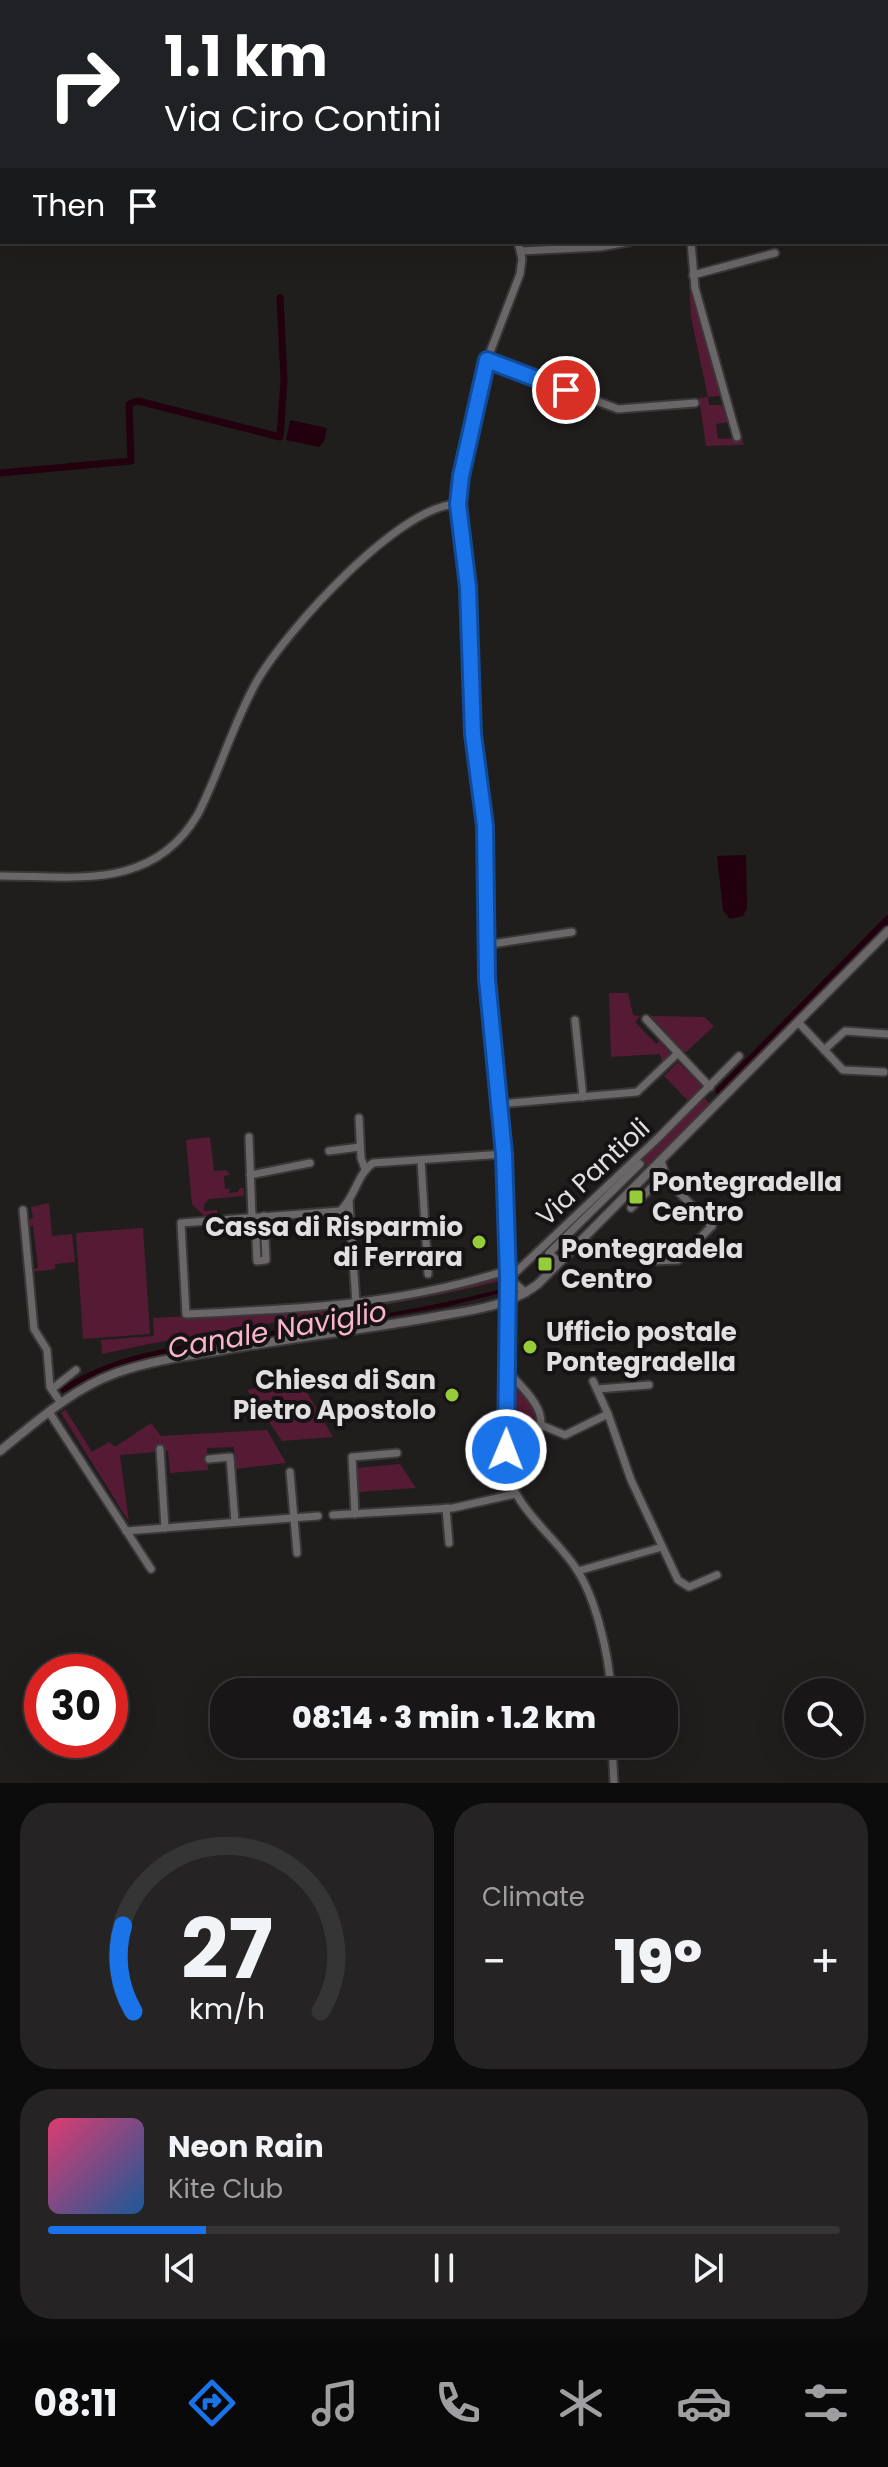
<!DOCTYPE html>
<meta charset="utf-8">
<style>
body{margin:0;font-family:Poppins,sans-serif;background:#252323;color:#f1f3f6;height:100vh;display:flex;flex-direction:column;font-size:30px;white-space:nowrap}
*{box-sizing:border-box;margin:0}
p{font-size:26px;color:#9f9fa1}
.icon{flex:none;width:44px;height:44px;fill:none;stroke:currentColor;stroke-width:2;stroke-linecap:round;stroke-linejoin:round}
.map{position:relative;height:1783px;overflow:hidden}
.side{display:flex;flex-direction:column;gap:20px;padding:20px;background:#0d0c0c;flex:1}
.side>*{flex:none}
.top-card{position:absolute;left:0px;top:0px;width:888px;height:244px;box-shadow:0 8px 32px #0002,0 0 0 2px #363535;background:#202124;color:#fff;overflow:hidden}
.fabs{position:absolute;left:784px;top:1678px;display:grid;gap:16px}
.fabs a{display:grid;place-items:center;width:80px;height:80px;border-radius:50%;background:#181616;box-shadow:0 8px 32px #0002,0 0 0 2px #363535;font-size:40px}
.speed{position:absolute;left:24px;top:1654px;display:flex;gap:16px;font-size:40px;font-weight:700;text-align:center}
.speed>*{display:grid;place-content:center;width:104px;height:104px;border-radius:50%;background:#181616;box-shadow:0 8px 32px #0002,0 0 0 2px #363535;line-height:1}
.speed .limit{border:12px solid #d22;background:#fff;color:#111}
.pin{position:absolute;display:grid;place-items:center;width:68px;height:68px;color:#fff;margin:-34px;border:4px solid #fff;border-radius:50%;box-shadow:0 2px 8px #0007}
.me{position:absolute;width:88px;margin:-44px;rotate:1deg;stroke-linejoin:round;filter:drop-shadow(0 0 6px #0008)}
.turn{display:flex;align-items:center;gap:28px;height:168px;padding:0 32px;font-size:36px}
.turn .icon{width:104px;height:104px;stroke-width:2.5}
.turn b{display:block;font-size:56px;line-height:68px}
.then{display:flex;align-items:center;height:76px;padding:0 32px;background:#0003;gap:16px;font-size:30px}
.big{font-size:60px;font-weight:800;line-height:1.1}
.side .widget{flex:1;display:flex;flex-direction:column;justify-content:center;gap:12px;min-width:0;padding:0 28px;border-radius:32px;background:#252323}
.side .dial{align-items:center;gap:0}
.dial svg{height:208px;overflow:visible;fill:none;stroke:#363535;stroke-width:7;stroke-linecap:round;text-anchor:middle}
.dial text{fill:#f1f3f6;stroke:none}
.song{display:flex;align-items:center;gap:24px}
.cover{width:96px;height:96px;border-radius:12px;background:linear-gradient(135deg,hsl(340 70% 55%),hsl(210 70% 35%))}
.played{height:8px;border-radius:4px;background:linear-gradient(90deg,#1a73e8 20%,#363535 20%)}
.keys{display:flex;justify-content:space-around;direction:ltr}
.heat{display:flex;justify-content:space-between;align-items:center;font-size:44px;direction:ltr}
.side .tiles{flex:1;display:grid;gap:20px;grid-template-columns:1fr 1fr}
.widget:last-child{grid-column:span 2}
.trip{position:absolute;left:210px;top:1678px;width:468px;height:80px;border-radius:32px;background:#181616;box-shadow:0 8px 32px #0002,0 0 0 2px #363535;font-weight:800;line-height:80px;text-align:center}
.dock{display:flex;height:128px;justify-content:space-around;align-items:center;background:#0a0909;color:#9f9fa1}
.dock .icon{width:56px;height:56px}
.dock .current{color:#1a73e8}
.dock b{font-size:36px;color:#f1f3f6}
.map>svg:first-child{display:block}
</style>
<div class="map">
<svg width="888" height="1783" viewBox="0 0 888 1783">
<rect width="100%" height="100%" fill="#201d1d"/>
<g fill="#561b34">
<path d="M689,281l31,115 -12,1 1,8h15l4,17 -12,2 2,15 24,-1 2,7 -38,1 -7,-48 9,-1 -17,-80z"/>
<path d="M609,993h19l5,22 7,1 -5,6 21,22 3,-3 11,12 -8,9 -2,-8 -49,3z"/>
<path d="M651,1016l53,1 10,9 -29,27z"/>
<path d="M678,1062l27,27 -15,14 -26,-27z"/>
<path d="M704,1098l7,7 -62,63 -8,-8z"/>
<path d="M210,1137l4,34 12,-1 4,5 -6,1 1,13h5l-2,4 10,-1 2,-4h4v8l-35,3 -5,5v7l13,-1v5l-13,1 -12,-12 -6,-64z"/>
<path d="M49,1203l3,33 20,-2 3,28 -20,2v5l-24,3 7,-5 -5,-42 -3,2 -1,-6 4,-4 -2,-10z"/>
<path d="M143,1228l7,106 -67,5 -7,-106z"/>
<path d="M506,1272l-1,8c-133,33 -270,44 -403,74l-1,-14 53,-4 -1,-18 193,-11 110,-18z"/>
<path d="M299,1379l34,58 -51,4 -35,-51z"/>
<path d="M517,1388c24,16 25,52 -4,65l-3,-4v-55l2,-4z"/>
<path d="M65,1409l27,43 17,-10 6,5 36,-24 10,13 106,-6 19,33 -51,6 -1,-22 -27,1 1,22 -38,3 -2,-22 -48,4 9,67 -68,-109z"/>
<path d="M400,1464l16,24 -57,4 -2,-24z"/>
</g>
<g fill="#22000e">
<path d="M290,420l37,8 -3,13 -5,6 -33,-7z"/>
<path d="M746,855l1,53 -4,8 -13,3 -7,-9 -6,-54z"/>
<path d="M500,1289l1,4 -56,14 -283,47c-36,9 -68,20 -99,39l-4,-4c57,-37 115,-42 181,-53 85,-14 178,-24 260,-47z"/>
</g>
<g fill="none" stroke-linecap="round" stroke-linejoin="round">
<g stroke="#22000e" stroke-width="7">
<path d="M0,473l131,-12 -2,-57 9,-3 142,36 4,-57 -4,-82"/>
<path d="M719,1091l169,-172"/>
</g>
<g stroke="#393738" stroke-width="11">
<g id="minor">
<path d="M378,0l1,2"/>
<path d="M518,242l4,17 -2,15 -33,86 -26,116 -3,24 10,87 5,147 11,86 3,159 17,175 4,128 -2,182c5,42 47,70 69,103 21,30 34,88 36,125"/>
<path d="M691,242l4,46 42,149"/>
<path d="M521,251l79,-4 29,-5"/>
<path d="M693,275l82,-22"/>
<path d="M487,360l131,49 77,-6"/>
<path d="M0,876c76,0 153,15 198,-62 22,-43 35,-91 59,-133 28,-49 143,-177 201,-177"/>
<path d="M485,945l87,-13"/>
<path d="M646,1019l64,68"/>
<path d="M575,1020l8,77"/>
<path d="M798,1022l45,48 41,2"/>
<path d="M824,1050l21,-19 42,3"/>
<path d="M499,1104l138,-12 41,-39"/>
<path d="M359,1118l2,40 4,11"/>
<path d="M249,1137l3,80"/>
<path d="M329,1151l31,-4"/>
<path d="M504,1154l-131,9c-16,11 -18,35 -33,48l-159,12 5,91c112,-5 214,-9 322,-44"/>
<path d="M421,1160l7,114"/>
<path d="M250,1175l60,-12"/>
<path d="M349,1201l7,102"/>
<path d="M631,1208l34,-34 -4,-14"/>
<path d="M23,1210l11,119 13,21 3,37 11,16"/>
<path d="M255,1217l2,44 9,-1 -2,-44"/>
<path d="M654,1261l24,-1 34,-34 -49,-50"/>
<path d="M559,1262l-10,-9 91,-89"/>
<path d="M508,1277l7,-4 144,-136 80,-81"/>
<path d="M508,1277l18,16"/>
<path d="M593,1381l15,33 23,66 47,100 11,7 28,-12"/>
<path d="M52,1389l24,-19"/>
<path d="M597,1389l52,-4"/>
<path d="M49,1412l102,157"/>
<path d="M541,1425l24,10 43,-21"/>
<path d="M160,1449l5,79"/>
<path d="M209,1459l21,-2 5,65"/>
<path d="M506,1464c52,-37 40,-53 1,-93"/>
<path d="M290,1472l7,81"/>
<path d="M446,1508l3,35"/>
<path d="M355,1514l-3,-57 45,-4"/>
<path d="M333,1515l120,-7 62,-14"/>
<path d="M126,1531l192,-15"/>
<path d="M578,1571l84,-24"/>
<path d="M612,1744l2,39"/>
</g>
</g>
<g stroke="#393738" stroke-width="12">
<path id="tertiary" d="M0,1451c36,-29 72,-62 116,-78 34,-12 71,-17 107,-23 68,-12 137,-20 205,-32 37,-7 79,-10 110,-34l350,-353"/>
</g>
<g stroke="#393738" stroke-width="14">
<g id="primary">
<path d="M91,0l6,2"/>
<path d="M277,2l9,-2"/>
</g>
</g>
<use href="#minor" stroke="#6b6769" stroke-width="7"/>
<use href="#tertiary" stroke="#6b6769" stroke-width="8"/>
<use href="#primary" stroke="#a57687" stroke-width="10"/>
</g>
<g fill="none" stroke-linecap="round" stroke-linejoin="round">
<g stroke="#114b97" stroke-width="20">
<path id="route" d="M506,1450l2,-173 -4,-123 -17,-175 -2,-153 -12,-92 -5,-147 -10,-83 3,-28 26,-116 79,30"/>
</g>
<use href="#route" stroke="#1a73e8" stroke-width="14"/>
</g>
<g fill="#96cc3a" stroke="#161314" stroke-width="3">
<rect x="628" y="1189" width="16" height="16" rx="4"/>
<circle cx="479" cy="1242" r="8"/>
<rect x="537" y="1256" width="16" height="16" rx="4"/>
<circle cx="530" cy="1347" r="8"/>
<circle cx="452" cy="1395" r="8"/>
</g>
<g text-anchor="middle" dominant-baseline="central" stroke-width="8" stroke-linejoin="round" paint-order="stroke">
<g font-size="26" fill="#e1dfe0" stroke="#161314">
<text transform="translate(593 1172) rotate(-43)">Via Pantioli</text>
</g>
<g font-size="26" font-weight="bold" fill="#e1dfe0" stroke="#161314" text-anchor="start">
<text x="652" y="1182">Pontegradella<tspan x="652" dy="30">Centro</tspan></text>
<text x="463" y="1227" text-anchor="end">Cassa di Risparmio<tspan x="463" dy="30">di Ferrara</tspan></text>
<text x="561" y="1249">Pontegradela<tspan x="561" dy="30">Centro</tspan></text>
<text x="546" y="1332">Ufficio postale<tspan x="546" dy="30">Pontegradella</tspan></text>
<text x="436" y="1380" text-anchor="end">Chiesa di San<tspan x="436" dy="30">Pietro Apostolo</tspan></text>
</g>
<g font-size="28" font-style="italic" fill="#fab4cb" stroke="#161314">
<text transform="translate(277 1330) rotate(-10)">Canale Naviglio</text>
</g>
</g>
</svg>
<div class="fabs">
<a><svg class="icon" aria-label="search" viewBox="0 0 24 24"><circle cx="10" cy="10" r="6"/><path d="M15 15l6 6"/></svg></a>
</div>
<div class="speed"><div class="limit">30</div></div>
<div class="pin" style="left:566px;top:390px;background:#d93025"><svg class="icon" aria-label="arrive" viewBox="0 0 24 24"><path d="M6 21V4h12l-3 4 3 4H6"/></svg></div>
<svg class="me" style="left:506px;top:1450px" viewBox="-20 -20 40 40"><circle r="17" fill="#1a73e8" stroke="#fff" stroke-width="3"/><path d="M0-11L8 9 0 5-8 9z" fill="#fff"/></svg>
<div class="trip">08:14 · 3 min · 1.2 km</div>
<div class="top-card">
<div class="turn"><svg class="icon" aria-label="right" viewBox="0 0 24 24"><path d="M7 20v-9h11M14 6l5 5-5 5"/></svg><div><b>1.1 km</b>Via Ciro Contini</div></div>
<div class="then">Then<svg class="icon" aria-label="arrive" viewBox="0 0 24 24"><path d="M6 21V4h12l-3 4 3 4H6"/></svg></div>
</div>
</div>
<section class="side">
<div class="tiles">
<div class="widget dial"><svg viewBox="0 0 100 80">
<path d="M14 69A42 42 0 1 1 86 69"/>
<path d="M14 69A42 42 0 0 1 10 36" stroke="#1a73e8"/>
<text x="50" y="56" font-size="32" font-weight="700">27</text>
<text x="50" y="72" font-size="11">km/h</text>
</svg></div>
<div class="widget"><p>Climate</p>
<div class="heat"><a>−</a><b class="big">19°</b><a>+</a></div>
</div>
<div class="widget">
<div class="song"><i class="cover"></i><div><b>Neon Rain</b><p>Kite Club</p></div></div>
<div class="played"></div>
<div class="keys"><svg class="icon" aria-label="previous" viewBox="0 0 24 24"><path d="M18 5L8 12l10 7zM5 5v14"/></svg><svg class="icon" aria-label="pause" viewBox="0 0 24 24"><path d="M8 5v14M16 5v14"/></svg><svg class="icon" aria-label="next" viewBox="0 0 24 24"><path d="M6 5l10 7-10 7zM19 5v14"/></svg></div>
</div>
</div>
</section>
<nav class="dock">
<b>08:11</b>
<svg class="icon current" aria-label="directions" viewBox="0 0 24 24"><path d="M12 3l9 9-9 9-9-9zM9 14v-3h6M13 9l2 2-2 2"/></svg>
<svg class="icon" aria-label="music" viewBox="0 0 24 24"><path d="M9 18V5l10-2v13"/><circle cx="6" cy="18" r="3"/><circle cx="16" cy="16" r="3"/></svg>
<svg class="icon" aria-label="phone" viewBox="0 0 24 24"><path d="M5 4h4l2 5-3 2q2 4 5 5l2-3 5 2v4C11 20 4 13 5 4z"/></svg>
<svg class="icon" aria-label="climate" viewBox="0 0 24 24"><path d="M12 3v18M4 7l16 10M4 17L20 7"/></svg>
<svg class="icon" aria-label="car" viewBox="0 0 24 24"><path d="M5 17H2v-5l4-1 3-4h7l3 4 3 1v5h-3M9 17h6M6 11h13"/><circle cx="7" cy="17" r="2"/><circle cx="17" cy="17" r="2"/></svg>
<svg class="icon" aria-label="filters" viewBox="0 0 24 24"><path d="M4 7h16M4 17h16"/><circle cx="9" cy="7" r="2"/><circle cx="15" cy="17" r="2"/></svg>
</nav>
